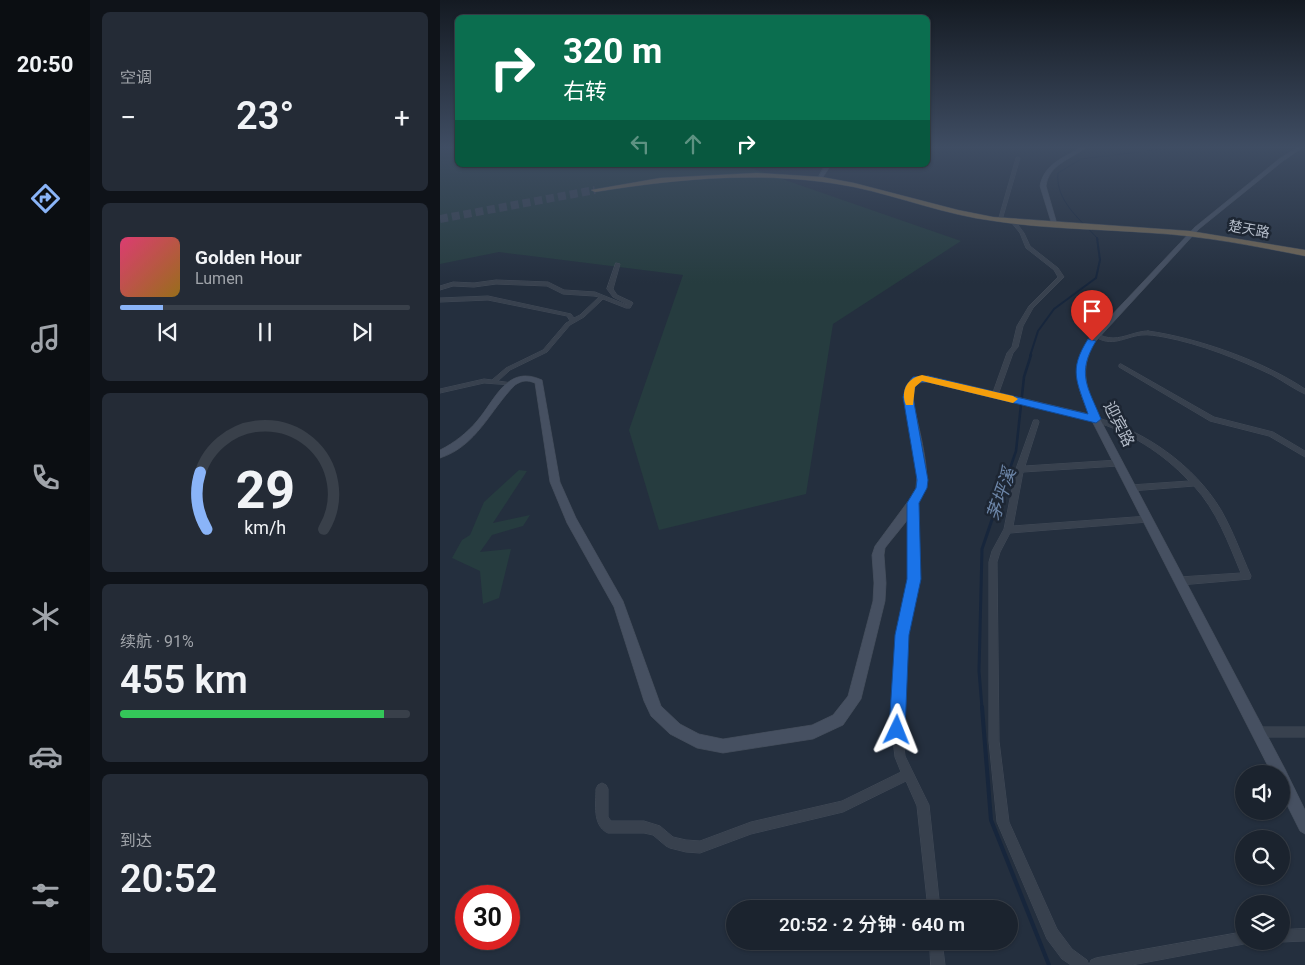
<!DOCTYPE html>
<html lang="zh">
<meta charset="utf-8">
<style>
body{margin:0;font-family:Roboto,"Noto Sans SC",sans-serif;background:#242b36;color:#f1f3f6;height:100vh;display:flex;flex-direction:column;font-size:19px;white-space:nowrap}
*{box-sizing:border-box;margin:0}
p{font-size:16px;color:#a0a4aa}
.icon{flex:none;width:28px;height:28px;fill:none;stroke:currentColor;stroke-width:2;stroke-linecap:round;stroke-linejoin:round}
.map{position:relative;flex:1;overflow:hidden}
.sheet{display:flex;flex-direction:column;gap:12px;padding:12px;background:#0f1319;width:350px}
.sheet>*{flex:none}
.top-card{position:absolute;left:15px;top:15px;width:475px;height:152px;border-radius:8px;box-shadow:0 1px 4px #0004,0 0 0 1px #39404a;background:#0b6e4f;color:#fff;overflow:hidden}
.fabs{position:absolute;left:795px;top:765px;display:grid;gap:10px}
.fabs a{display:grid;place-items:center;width:55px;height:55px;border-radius:50%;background:#1b232e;box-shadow:0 1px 4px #0004,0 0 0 1px #39404a;font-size:25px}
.speed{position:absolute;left:15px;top:885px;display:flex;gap:10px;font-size:25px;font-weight:700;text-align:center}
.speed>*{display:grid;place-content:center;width:65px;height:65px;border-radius:50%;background:#1b232e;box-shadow:0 1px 4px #0004,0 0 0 1px #39404a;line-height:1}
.speed .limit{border:8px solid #d22;background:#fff;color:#111}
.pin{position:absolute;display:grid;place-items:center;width:42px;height:42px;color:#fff;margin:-51px -21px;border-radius:50% 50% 50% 0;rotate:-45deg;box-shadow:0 0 5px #0007}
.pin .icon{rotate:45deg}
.me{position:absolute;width:55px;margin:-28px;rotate:2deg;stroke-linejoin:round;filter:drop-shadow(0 0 4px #0008)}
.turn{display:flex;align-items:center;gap:18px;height:105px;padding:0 25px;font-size:22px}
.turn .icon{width:65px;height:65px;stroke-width:2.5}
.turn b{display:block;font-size:35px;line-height:42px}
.lanes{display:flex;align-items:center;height:48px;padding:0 25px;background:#0003;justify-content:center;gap:25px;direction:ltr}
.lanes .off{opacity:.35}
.big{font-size:38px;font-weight:600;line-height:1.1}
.sheet .card{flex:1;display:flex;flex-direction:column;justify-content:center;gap:8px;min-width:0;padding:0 18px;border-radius:8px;background:#242b36}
.sheet .dial{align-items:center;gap:0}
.dial svg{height:130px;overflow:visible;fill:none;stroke:#39404a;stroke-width:7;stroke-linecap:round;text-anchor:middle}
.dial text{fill:#f1f3f6;stroke:none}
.song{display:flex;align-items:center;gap:15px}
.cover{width:60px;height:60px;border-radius:8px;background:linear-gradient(135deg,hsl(340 70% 55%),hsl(40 70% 35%))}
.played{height:5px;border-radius:2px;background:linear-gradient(90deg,#8ab4f8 15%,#39404a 15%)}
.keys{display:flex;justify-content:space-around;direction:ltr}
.heat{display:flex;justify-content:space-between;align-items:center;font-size:28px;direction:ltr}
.charge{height:8px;border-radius:4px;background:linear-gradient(90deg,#34c759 91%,#39404a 0)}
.trip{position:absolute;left:286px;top:900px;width:292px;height:50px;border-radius:25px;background:#1b232e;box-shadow:0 1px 4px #0004,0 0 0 1px #39404a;font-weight:600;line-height:50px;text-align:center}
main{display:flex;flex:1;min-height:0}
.tab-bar{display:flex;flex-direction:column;width:90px;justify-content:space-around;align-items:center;background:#0b0e12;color:#a0a4aa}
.tab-bar .icon{width:35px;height:35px}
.tab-bar .selected{color:#8ab4f8}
.tab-bar b{font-size:22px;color:#f1f3f6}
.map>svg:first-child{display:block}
</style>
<main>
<nav class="tab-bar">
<b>20:50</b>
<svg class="icon selected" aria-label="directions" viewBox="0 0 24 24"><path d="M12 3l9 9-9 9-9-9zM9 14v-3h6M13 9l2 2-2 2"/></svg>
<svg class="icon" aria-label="music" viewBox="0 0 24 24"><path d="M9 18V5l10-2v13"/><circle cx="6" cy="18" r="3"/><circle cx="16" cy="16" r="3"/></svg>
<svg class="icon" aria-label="phone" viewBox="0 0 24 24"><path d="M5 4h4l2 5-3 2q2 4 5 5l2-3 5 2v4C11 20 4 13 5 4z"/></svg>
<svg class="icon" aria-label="climate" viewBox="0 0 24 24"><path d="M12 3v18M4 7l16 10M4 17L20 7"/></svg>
<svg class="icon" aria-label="car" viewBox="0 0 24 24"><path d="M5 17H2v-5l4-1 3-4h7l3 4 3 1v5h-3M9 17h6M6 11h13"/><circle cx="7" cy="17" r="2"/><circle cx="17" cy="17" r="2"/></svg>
<svg class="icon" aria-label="filters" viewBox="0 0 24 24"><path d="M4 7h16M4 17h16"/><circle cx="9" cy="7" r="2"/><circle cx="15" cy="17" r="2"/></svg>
</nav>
<section class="sheet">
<div class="card"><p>空调</p>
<div class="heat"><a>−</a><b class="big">23°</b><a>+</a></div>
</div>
<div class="card">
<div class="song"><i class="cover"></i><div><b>Golden Hour</b><p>Lumen</p></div></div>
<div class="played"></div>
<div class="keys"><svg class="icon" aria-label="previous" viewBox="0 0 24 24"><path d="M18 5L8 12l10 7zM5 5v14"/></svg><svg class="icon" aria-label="pause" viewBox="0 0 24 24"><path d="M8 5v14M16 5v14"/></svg><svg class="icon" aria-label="next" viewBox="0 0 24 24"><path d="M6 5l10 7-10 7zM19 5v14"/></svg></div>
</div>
<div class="card dial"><svg viewBox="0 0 100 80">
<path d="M14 69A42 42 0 1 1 86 69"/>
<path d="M14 69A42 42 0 0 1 10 34" stroke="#8ab4f8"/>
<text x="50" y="56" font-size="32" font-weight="700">29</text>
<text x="50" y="72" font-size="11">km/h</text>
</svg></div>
<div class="card"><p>续航 · 91%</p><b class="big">455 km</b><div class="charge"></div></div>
<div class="card"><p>到达</p><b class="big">20:52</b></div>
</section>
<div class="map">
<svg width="865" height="965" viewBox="0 0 865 965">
<rect width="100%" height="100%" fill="#242f3e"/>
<g fill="#263c3f">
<path d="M0,148h17l1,17h284l219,76 -128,83 -27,170 -147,36 -30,-100 54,-155 -184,-23 -59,12z"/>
<path d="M79,470l8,1 -34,52 37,-8 -7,11 -31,9 -12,17 31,-3 -12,49 -16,6 -3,-33 -28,-13 10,-18 8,-5 14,-33z"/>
</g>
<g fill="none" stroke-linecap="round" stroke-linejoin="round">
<path stroke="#17263c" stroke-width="1" d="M658,239c-17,-19 -43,-38 -40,-66l23,-14 91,-11"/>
<path stroke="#17263c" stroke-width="2" d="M590,356l8,-25 16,-22 42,-31 4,-18 -3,-22"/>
<path stroke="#17263c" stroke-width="2.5" d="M556,509l20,-58 8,-74 7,-22"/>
<path stroke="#17263c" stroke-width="3" d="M542,708l-3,-37 3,-122 14,-41"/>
<path stroke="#17263c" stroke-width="4" d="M542,707l9,113 58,145"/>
<path stroke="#3a4453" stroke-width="8" stroke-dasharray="8 4" stroke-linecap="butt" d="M0,219l155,-29"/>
<g stroke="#414a57" stroke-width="1">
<g id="street">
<path d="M578,157l2,1 -18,62 -4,1 18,-63z"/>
<path d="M571,221h4l9,12 6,13 28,22 6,9 -31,31 -10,18 -5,21 -5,6 -15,42 -3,2 -3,-2 15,-42 5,-6 5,-21 12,-20 29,-29 -4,-7 -28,-22 -6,-15 -9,-11z"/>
<path d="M176,263l4,1 -7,25 4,6 15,7 1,1 -3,5h-4l-23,-9 -19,18 -14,8 -23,27 -37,18 -12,11 14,2v2l-28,-2 -44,10v-4l44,-10 8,1 14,-12 37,-18 23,-27 4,-2 -3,-5 -79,-16 -48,2v-4l48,-2 83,18 3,4 6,-3 19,-18 -5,-1 -31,-2 -16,-8 -51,-2 -22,3 -21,-1 -13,4v-4l13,-4 21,1 22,-3 52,2 16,8 31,2 32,13v-1l-14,-7 -6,-8z"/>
<path d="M708,331c50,7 115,30 157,58v5c-11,-5 -22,-13 -33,-19 -34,-16 -71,-31 -108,-38 -7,-1 -15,-3 -23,-2 -17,2 -29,13 -47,1l3,-2c5,2 10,4 16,4 12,0 23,-7 35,-7z"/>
<path d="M681,364l93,53 59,15 32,19v6l-36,-21 -59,-15 -91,-54v-2z"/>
<path d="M653,417h2c50,14 99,48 126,93 12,21 20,44 30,66l-1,3 -70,6 -3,-1 -1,-3 1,-3 3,-1 61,-4c-13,-31 -24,-62 -47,-87l-63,5 -3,-1 -1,-2 1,-2 3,-1 58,-4c-27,-29 -60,-49 -96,-60l-1,-2z"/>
<path d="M594,420h4l1,2 -14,44 93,-6 4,3 -4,3 -95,6 -10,54 135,-10 3,1 1,2 -1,2 -3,1 -138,11 -10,19 -3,10 2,179 10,81 48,107 15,20 15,11 2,5h-18l-9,-6 -15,-20 -50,-117 -8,-81v-179l3,-11 12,-22 12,-60z"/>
<path d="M473,500l3,1 1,2 1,76 -11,56 -5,95 3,26 24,49 11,104h-12l-11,-103 -11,-25 -63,31 -92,22 -51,19 -14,-1 -16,-4 -4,-2 -13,-11 -9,-2h-36c-16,-7 -12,-30 -12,-44l2,-4 4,-2 4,2 2,4v28l3,4h33l16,5 13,11 13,3 14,1 51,-19 91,-21 59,-29 -6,-15 -3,-27 5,-95 13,-56 -1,-76 1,-2z"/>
<path d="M819,727h46v10h-46l-4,-1 -1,-4 1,-4z"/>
<path d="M865,929v12l-24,1 -3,-1h3v-11z"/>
<path d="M804,932v9h5l-5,3 -112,21h-43l2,-5 5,-2z"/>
<path d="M490,941h12l3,24h-14z"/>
</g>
</g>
<g stroke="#414a57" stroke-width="1">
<g id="secondary">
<path d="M640,148h5c-15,12 -36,16 -39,38l11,38 -5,1 -12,-39c4,-22 23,-28 40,-38z"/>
<path d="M857,148h5l-19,13 -84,68 -104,113c-17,29 -8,48 5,77l185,350 20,41v24l-5,-3 -19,-38v-19h-9l-180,-353 -164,-39 -11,1 -4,7 -1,7c4,20 20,76 13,93 -8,21 -26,40 -40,58l-1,7 2,28 -1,18 -24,98 -18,26 -30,14 -90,14 -26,-5 -27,-14 -19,-18 -7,-15 -30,-94 -47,-84 -17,-41 -15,-99c-8,-3 -12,-3 -20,2 -25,25 -38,61 -75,73v-8c14,-7 27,-17 37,-29 19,-22 30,-57 65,-41l18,102 16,36 47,83 38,105 19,18 19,10 24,5 89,-14 21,-10 15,-19 25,-95 1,-18 -2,-28 3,-9 34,-46 7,-12 1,-16 -13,-75 1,-7 6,-11 17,-3 161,38c-13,-29 -18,-46 0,-75l106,-112 84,-68z"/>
<path d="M385,165h6l-10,15h-4z"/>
</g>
</g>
<g stroke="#434c59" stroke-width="1">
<path id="highway" d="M317,173l65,4 32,6 104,27 35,7 197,14 115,19v6c-51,-10 -101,-20 -153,-23 -53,-4 -106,-4 -158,-12 -48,-6 -93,-24 -140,-34 -86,-17 -173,-9 -259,5l-4,-2 69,-12z"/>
</g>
<use href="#street" fill="#38414e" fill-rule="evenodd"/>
<use href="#secondary" fill="#465061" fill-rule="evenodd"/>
<use href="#highway" fill="#746855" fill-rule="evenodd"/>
</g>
<linearGradient id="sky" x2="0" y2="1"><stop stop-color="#141a22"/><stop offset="0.52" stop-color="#3f4d63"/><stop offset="1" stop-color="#3f4d63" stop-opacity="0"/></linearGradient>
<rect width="865" height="283" fill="url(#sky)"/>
<path fill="#1a73e8" stroke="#114b97" d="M648,339l8,2c-20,33 -8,46 5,78l-5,4 -168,-41h-9l-4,5 -2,10 15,83 -1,8 -8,15 2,76 -12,56 -4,95 -3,6 -5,2 -6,-2 -2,-6 6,-95 12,-56v-76l9,-15 1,-8 -14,-83 3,-11 7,-9 15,-1 160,38c-11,-33 -20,-43 0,-75z"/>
<path fill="#f59e0b" d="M482,375l91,21 5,3 -5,4 -91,-22 -7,6 -2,18h-7c-6,-15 2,-27 16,-30z"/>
<g text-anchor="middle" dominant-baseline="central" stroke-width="5" stroke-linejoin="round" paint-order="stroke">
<g font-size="14" fill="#b4bcc9" stroke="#1d2633">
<text transform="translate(809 229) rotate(10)">楚天路</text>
</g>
<g font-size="16" fill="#b4bcc9" stroke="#1d2633">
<text transform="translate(679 424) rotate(63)">迎宾路</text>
</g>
<g font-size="18" font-style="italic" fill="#6d86a8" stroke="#1d2633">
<text transform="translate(561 494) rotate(-71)">茅坪溪</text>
</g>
</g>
</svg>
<div class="fabs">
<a><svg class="icon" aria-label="sound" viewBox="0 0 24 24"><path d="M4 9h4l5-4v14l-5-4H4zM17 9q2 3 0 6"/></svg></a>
<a><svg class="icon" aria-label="search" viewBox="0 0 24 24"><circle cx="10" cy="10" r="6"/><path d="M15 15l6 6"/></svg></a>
<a><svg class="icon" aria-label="layers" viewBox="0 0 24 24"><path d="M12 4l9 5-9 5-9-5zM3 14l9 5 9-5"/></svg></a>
</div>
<div class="speed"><div class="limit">30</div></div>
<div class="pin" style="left:652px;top:341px;background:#d93025"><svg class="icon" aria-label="arrive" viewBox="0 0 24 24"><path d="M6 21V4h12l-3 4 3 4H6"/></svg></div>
<svg class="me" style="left:457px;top:730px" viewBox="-20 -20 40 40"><path d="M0-17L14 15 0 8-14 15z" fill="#1a73e8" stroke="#fff" stroke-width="4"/></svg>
<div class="trip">20:52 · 2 分钟 · 640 m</div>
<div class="top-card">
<div class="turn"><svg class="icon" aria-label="right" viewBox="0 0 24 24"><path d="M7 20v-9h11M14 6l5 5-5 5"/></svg><div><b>320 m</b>右转</div></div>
<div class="lanes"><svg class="icon off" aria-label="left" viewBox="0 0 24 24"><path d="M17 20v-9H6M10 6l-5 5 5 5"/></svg><svg class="icon off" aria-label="ahead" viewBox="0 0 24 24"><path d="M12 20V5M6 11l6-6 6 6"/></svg><svg class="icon" aria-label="right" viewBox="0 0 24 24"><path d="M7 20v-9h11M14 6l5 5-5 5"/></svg></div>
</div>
</div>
</main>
